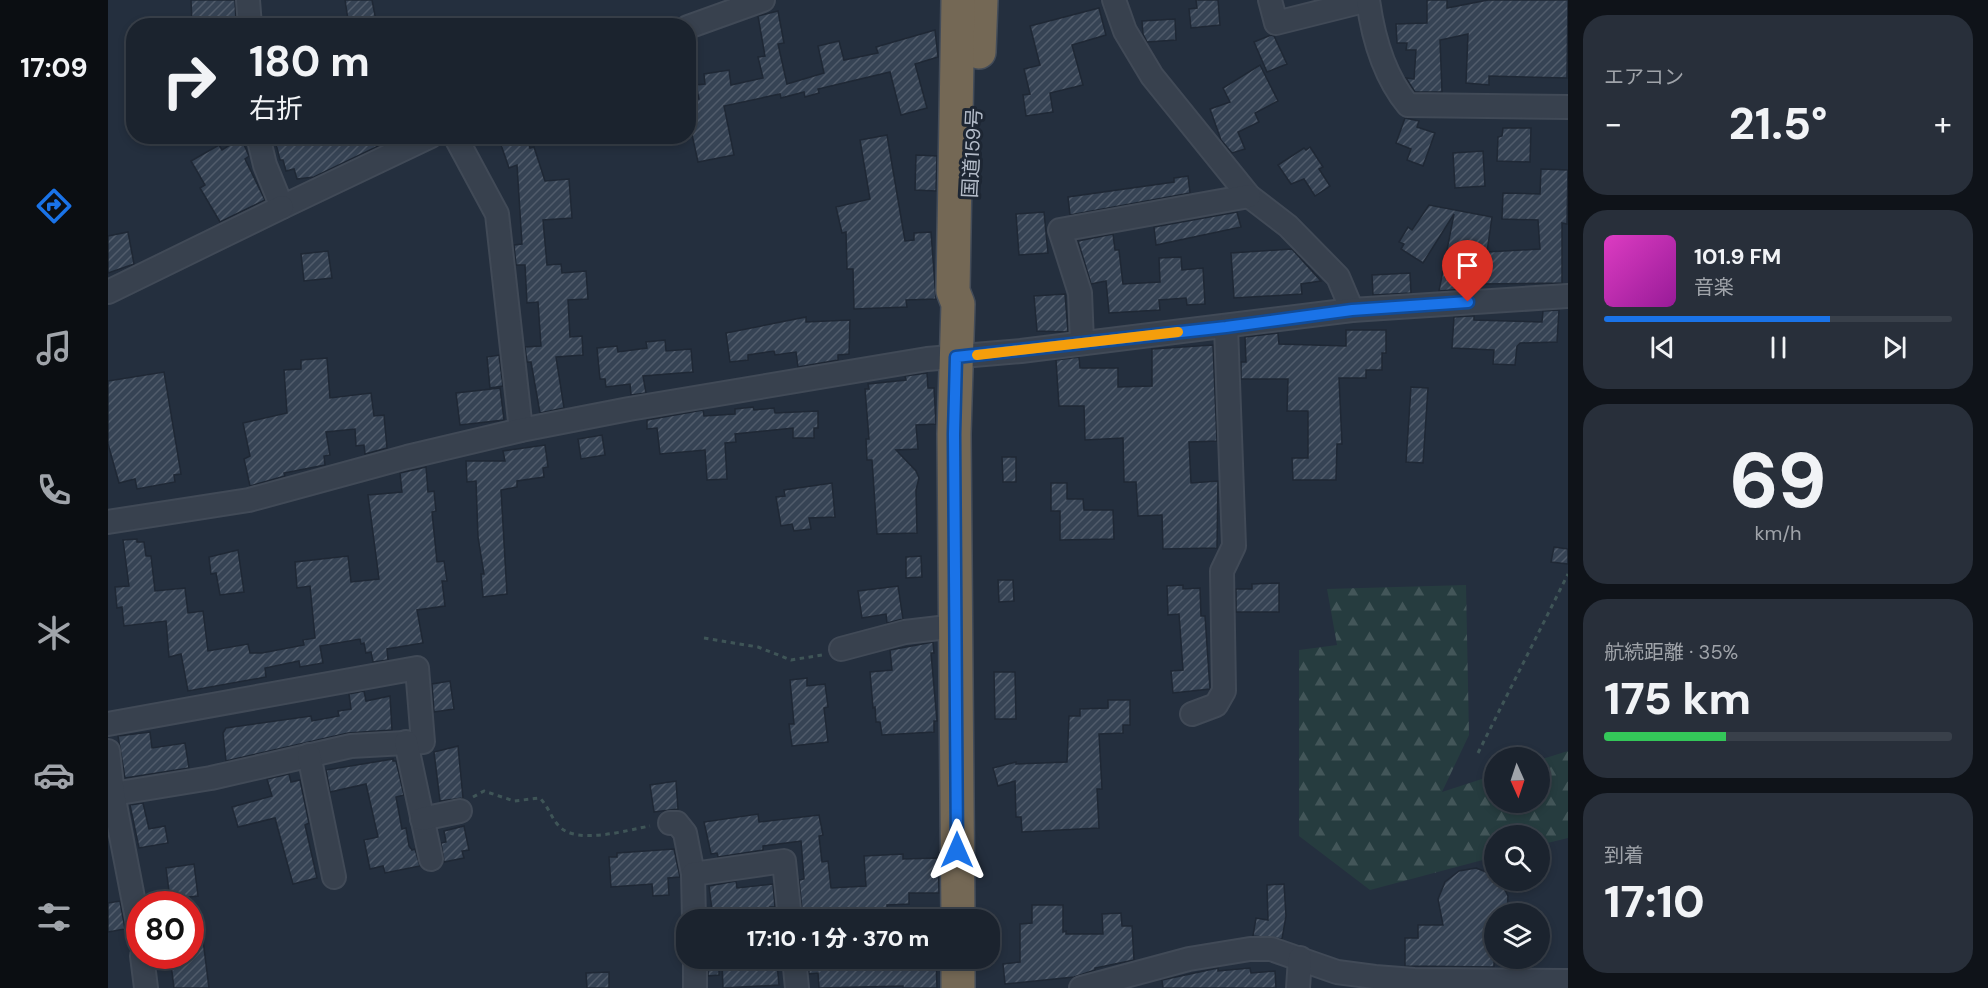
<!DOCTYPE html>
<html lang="ja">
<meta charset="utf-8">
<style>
body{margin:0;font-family:"DM Sans","Noto Sans JP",sans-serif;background:#282f3a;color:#f1f3f6;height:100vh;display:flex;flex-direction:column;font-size:22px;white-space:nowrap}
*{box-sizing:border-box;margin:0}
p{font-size:20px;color:#a0a4aa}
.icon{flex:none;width:33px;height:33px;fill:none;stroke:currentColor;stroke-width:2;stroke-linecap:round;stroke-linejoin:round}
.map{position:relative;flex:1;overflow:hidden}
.details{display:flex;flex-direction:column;gap:15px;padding:15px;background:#0f1319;width:420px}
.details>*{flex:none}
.guide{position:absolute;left:18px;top:18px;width:570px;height:126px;border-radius:24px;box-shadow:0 3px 9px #0003,0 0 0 2px #39404a;background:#1b232e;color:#f1f3f6;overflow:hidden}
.needle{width:39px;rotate:177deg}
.controls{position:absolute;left:1376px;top:747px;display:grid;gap:12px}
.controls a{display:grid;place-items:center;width:66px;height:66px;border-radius:50%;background:#1b232e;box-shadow:0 3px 9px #0003,0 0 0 2px #39404a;font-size:30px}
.speed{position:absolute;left:18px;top:891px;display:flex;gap:12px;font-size:30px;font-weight:700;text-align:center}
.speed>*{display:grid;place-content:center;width:78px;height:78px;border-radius:50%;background:#1b232e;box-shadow:0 3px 9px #0003,0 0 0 2px #39404a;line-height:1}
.speed .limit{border:9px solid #d22;background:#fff;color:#111}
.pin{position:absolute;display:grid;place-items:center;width:51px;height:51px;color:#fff;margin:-62px -26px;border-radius:50% 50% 50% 0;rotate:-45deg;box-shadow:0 0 6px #0007}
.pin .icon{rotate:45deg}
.me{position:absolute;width:66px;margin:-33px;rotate:0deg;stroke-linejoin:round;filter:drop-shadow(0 0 4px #0008)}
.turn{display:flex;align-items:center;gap:21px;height:126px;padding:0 24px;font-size:27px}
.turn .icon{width:78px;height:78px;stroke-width:2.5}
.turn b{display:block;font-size:42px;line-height:51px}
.big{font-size:45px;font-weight:800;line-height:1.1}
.details .widget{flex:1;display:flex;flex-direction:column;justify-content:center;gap:9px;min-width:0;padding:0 21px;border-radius:24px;background:#282f3a}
.details .dial{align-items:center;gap:0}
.dial b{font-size:78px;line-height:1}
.song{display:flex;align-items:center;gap:18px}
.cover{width:72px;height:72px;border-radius:9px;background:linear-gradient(135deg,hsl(310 70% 55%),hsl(300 70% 35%))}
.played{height:6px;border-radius:3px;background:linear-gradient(90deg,#1a73e8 65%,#39404a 65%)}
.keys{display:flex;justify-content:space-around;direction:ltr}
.heat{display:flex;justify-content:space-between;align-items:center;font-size:33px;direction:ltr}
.charge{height:9px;border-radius:4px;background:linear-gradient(90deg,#34c759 35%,#39404a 0)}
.trip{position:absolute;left:568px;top:909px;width:324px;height:60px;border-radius:24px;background:#1b232e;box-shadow:0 3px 9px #0003,0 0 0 2px #39404a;font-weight:800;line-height:60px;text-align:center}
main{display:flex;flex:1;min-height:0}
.menu{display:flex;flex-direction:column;width:108px;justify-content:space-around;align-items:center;background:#0b0e12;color:#a0a4aa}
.menu .icon{width:42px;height:42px}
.menu .active{color:#1a73e8}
.menu b{font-size:27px;color:#f1f3f6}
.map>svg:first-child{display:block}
</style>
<main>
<nav class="menu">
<b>17:09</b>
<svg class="icon active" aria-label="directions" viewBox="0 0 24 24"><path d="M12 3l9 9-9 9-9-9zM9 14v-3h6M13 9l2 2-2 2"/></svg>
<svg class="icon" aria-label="music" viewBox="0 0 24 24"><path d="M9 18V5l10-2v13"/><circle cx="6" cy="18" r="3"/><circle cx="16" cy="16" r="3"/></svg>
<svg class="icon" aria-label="phone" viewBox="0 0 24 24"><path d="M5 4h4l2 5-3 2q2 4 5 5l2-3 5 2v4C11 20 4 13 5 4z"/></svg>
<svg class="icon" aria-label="climate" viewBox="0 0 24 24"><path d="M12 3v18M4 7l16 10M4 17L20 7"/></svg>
<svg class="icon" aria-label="car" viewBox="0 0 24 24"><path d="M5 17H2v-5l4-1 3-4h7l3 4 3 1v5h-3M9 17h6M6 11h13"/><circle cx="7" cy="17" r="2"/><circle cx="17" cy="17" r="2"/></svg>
<svg class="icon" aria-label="filters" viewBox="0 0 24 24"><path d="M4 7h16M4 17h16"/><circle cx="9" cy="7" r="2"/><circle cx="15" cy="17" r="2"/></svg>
</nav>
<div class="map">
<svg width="1460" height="988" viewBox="0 0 1460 988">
<defs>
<pattern id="forest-firs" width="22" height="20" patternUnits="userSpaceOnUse" patternTransform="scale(1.5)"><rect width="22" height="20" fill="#263c3f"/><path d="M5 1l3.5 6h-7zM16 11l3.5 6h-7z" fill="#435659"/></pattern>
<pattern id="building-hatch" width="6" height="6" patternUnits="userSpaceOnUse" patternTransform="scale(1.5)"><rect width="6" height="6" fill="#364354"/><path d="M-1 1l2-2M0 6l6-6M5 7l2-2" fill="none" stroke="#515c6b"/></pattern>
</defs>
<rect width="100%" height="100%" fill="#242f3e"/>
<path fill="url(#forest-firs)" d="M1358,585l3,150 -27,57 52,-17v27h45v-42l29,-9v87l-29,7v-9h-45v21l-124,33 -71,-54v-186l38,-5 -10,-56z"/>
<g fill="url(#building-hatch)" stroke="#1f2835" stroke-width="1.5">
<path d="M83,0h44l1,22 -44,2z"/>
<path d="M237,0h27l5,26h-28z"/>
<path d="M1088,0h22l2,25 -29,3 -2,-19 8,-1z"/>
<path d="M1319,0h20v8l41,-8h80l-1,78 -78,-2v9l-23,-2 2,-49 -28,6 2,52h-27l-9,-14 8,1 2,-29h-10l1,-7h-10l-1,-19 31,-1z"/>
<path d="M991,8l7,27 -34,10 11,40 -33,8 3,19 -27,4 -3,-21 7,-1 -6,-25 16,-4 -10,-39z"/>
<path d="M670,11l6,32 -6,1 9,40 37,-11 -6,-27 21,-5 5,19 34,-7 -2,-6 59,-17 3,27 -23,7 12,44 -26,7 -11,-43 -72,17 1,4 -14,4 -1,-5 -23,6 -1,-4 -56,12 10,49 -36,7 -10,-46v-15l11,-2 -3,-14 9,-1 -1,-10 25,-4 2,15 32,-7 -5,-21 7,-1 -7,-40z"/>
<path d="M1067,19l1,21 -29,2 -4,-8 -1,-13z"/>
<path d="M1163,35l3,1 13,28 -20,8 -13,-30z"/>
<path d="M1152,65l18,36 -23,12 4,9 -21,10 7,17 -13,4 -11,-13 -11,-31 20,-7 -7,-14z"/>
<path d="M1297,118l14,3 -2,6 18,6 -12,33 -16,-6 4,-11 -15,-6z"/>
<path d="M1395,128h28l-1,34 -33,-1 1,-24 4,-1z"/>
<path d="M779,135l18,106 9,-1v-7l17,-1 5,67 -30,1 1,7 -53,2 -1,-40h-6l-1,-37 -4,1 -6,-26 34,-8 -10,-59z"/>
<path d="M166,136h125l-85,41 -17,2 -3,-10 -8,2 -3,-11h-3z"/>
<path d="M390,136h28l4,12 4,-1 11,34 24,-2 3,39 -29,2 4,45 14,-1 1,9 24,-2 2,28 -20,1 2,37 12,-1 1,19 -27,2 8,51 -24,5 -9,-51h-4l-2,-15 16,-1 -3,-44 -11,1 -2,-38h-9l-2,-20 8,-1 -5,-79 -8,3z"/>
<path d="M133,138l8,18 -4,3 20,41 -45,22 -20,-34 5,-3 -14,-24 28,-16 3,5z"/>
<path d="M1202,147l13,20 -4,2 11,17 -15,10 -11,-17 -13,5 -13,-19 26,-17 2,2z"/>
<path d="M1375,151l2,35 -30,2 -2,-35z"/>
<path d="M808,155l21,1 -1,35 -21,-1z"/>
<path d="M1433,169l27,1 -1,54 -5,-1v60l-85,1 -1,4 -37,3 15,-77 -31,49 -22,-14 3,-5 -5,-2 9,-15 4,3 17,-25 63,12 -5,35 53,-3 -2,-29 -36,-1 1,-26 37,1z"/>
<path d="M1080,176l2,17 -120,22 -2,-18 106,-15v-4z"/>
<path d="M936,212l4,41 -29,2 -3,-41z"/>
<path d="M1129,212l4,15 -85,18 -2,-18z"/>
<path d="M20,232l6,32 -26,9v-37z"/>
<path d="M1005,234l2,16h4l4,34 37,-2 -1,-24 22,-1 1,13 21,-2 2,36 -18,1 -1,-7 -27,2 1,10 -51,3 -3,-32 -15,3 -13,-43z"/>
<path d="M1184,249l29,32 -20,3 1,10 -68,4 -3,-45z"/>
<path d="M220,251l4,27 -28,3 -3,-27z"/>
<path d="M1302,273l1,20 -38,2 -1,-20z"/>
<path d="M957,294l3,38 -31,-1 -3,-35z"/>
<path d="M1451,310l-2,32 -37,1 -3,3 -2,19 -22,-1 1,-14 -42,-2 2,-31 17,-1h3v4l68,2 1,-11z"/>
<path d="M698,317v5l44,-2 -1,34 -11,1v5l-40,7 -2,-15 -21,3 -1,-4 -26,4v5l-18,2 -4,-29z"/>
<path d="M1238,330h40v23h-4v17h-16v8h-27l3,66h-5l-1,36h-43l-1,-22h16v-47h-21l1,-32h-47v-17h5l-1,-25 33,-4 1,11 67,2z"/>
<path d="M557,340l1,11 25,-2 2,23 -50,4 3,17 -15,2 -1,-11 -24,3 -1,-8h-5l-3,-31 20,-2 1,6 29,-4 -1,-6z"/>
<path d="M1105,345l4,96 -28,1 2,41 27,-2 -1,67 -54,1 -1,-34 -24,1 -2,-34h-12l-1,-44 -38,2 -1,-34h-25l-3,-46 23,-3 1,11h38v19l34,-1v-37z"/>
<path d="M391,355l4,31 -13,2 -3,-31z"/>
<path d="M219,358l3,40 41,-5 3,23 10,-1 3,33 -22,6 -1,-9 -8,1 -1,-17 -29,3 4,23 -6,1 1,9 -41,8 1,3 -35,10 -6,-27 6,-3 -7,-33 44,-10 -3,-43 17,-1v-9z"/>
<path d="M56,372l17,102 -7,1 1,7 -38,7 -2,-10 -16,4 -11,-39v-63z"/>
<path d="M819,373l1,15h6l2,36 -20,1 2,24 -22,1 20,21 3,7 -3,12 1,43 -40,1 -5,-74h-5l-1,-21h3l-4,-50h4l-1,-5 38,-4 -1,-4z"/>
<path d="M1303,387l17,1 -5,75 -17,-1z"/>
<path d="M392,388l4,32 -44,5 -4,-32z"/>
<path d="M645,407l1,3 20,-2 1,5 43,-2v17h-4v10h-21v-10l-58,6 1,8 -11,1 2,36 -20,1 -2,-30 -45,4 -3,-26 -10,1v-9l56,-10 1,6 31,-2v-5z"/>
<path d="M494,435l3,20 -24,4 -3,-20z"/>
<path d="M437,445l3,22 -5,1 1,9 -27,4v6l-16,3 6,104 -24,3 -2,-23h3l-6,-37 -2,-56 -9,1 -1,-21h39l-2,-10z"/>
<path d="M894,457h14v25h-13z"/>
<path d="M318,467l2,25 6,-1 2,20 -4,1 5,50 7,-1 3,20h-5l3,25 -28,4 6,33 -36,6 1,11 -15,2 -2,-10 -5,1 -2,-10 -3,1 -1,-5 -40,7 3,17 -23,4 -1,-6 -34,7 1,9 -78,14 -7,-37 -12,3 -3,-36 -42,5 -2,-19 -5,1 -2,-21 14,-1 -6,-46 14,-1v3h7l2,14h5l4,35 30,-3 3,25 15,-2 5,40 40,-7 2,9h12l42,-8 -1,-5 12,-2 -5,-52 -13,2 -2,-26 53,-6 3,26 28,-3 -11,-84 34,-3 -2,-19z"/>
<path d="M724,483l3,34 -26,1 2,11 -17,2 -2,-7 -11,2 -5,-29 9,-1 -1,-6z"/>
<path d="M943,483h16v16h16l1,11h29l1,29 -54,1v-29h-9z"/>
<path d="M1446,547l14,2v15l-17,-2z"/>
<path d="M130,550l6,42 -24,3 -4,-22 -5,1 -2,-17z"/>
<path d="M813,556l1,21 -16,1v-21z"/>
<path d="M890,580h15l1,21 -15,1z"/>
<path d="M1171,583v29h-43v-23h16v-5z"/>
<path d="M1075,585v4l17,-1 1,28h4l5,73 -37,4 -2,-22 12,-1 -4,-56 -11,1 -1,-29z"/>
<path d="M790,586l5,33 -16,4 -1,-9 -24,4 -4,-27z"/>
<path d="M825,642l1,11h-3l6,68h-3v11l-52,3 -2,-13h-4l-1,-15 -2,1 -3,-36 22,-2 -2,-20z"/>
<path d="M886,672h21l1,47h-21z"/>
<path d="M699,678v8l18,-2 3,23 -4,1 4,34 -36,4 -3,-22h5l-4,-44z"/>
<path d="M342,681l4,28 -20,3 -2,-28z"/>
<path d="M256,691l2,10 24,-5 2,34 -44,3 -122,28 -3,-28 3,-5 85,-12 1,5 27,-5 -1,-5 13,-2 -2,-15z"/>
<path d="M1000,700h22v25h-7v8l-24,1 3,55h-5l2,39 -77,4 -1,-15h-5l-1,-36 -17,5 -5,-18 23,-6v2l51,-2 2,-46h11v-7l28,-1z"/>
<path d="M42,732l2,16 33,-5 4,25 -64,10 -7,-42z"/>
<path d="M350,746l5,52 -23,3 -6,-49z"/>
<path d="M285,759v2h3l8,34 -8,2 6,32 4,-1 3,18 3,4 3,-1 5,17 -35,7 -2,-7 -13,3 -6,-29 14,-3 -12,-53 -36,8 -4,-22z"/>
<path d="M181,774l2,8 9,-2 9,43 -4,2 12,53 -24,6 -18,-66 -37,9 -6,-20 40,-11 -5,-17z"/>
<path d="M568,781l2,28 -24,3 -4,-27z"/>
<path d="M35,803l6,26 16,-3 3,17 -29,5 -9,-43z"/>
<path d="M650,814l1,8 60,-7 4,20 -4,1 3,26 6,-1 3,27 35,-2 -2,-30 39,-2v5l35,-1 1,35h-30v11l-22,1 1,15h-85l-4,-40 5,-1 -3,-38 -38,5v4l-45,7 -1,-4 -6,1 -7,-32z"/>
<path d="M356,826l5,24 -7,1 2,7 -20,4 -3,-19 5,-1 -2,-11z"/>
<path d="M566,849l6,28 -12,1 1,17 -16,1 -1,-12 -41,3 -2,-30h8v-4z"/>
<path d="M86,864l4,32 -28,3 -4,-31z"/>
<path d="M1368,868l18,7v5h6l8,16 -1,18h-13v53l-89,-1v-28h13v-13h25l-5,-26 7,-17 14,-11z"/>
<path d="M628,881l1,7 36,-4 2,23h-5l2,13h-23l-1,-6 -35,4 -4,-32z"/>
<path d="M1176,884l2,32 -4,23 -29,-3 3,-18 12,2 -1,-35z"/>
<path d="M12,901l5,28 -17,3v-29z"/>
<path d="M924,905h31v27l3,-1v3h37l-1,-20 19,-1 1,13h10l2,34 -39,8v2l-21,7 -69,7 -2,-20 17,-2v-38l12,-1z"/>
<path d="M82,916h10l9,72h-35l-4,-32h20z"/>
<path d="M724,958h104l1,30h-34v-2l-84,2 -1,-15 -9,1 -1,-15z"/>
<path d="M600,961h11v14l-11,1z"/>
<path d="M614,962h22v3l33,-2 2,22 -56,3z"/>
<path d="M1110,968v3l32,-3 1,5 24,-2 1,17h-113l-1,-8z"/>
<path d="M501,972v16h-22l-1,-15z"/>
</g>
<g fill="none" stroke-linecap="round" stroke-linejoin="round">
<g stroke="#414a57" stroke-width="26">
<g id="minor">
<path d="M140,0l2,26"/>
<path d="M1006,0l11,31 27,45 97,120 39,30 50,51 14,33"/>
<path d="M1162,0l6,23 92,-23"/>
<path d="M1260,0c5,37 16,76 40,105l160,2"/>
<path d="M580,27l75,-27"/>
<path d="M150,136l7,29 17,42 149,-71"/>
<path d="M347,136l42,78 24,216"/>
<path d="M0,292l174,-85"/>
<path d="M974,342l-2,-49 -20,-63 189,-34"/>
<path d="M0,522l141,-22 158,-43 114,-27 108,-21 298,-50 94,-8 331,-41 216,-14"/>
<path d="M733,649l64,-17 51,-6"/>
<path d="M1084,714l24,-9 8,-14 -2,-120 12,-25 -8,-219"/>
<path d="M0,724l309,-56 6,74 -72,4 -140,32 -98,16"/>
<path d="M298,742l25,117"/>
<path d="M0,751l5,43 27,140"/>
<path d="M201,755l25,122"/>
<path d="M314,819l38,-8"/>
<path d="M562,823h7l8,10 8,41"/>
<path d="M586,920l-1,-46 91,-13 6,59"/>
<path d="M34,956l4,32"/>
<path d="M587,958v30"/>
<path d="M686,958l3,30"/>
<path d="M973,988l108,-29 61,-10h21l66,23 38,5 39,3 154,1"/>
<path d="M1190,988l2,-30"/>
</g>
</g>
<g stroke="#434c59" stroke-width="36">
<g id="highway">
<path d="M871,52l2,-52"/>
<path d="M850,920l-4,-486 4,-130 -5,-13 5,-291"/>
<path d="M850,958v30"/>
</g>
</g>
<g stroke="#3f5557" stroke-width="3" stroke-dasharray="4.5 4.5" stroke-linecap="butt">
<path d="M596,638l54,9 33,13 31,-5"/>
<path d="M1370,753l90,-179"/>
<path d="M365,797l11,-6 30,10 26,-3c9,10 11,19 18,27 17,21 69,5 92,1"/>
</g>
<use href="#minor" stroke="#38414e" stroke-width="22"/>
<use href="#highway" stroke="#746855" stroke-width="33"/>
</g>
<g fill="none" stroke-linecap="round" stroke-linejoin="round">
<g stroke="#114b97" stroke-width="15">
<path id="route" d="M849,850l-3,-416 2,-77 270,-30 126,-17 116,-8"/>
</g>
<use href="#route" stroke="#1a73e8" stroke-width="10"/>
<path stroke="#f59e0b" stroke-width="10" d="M869,355l201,-23"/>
</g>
<g text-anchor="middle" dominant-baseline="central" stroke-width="6" stroke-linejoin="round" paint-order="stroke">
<g font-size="20" fill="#b4bcc9" stroke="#1d2633">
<text transform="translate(864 153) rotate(-87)">国道159号</text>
</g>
</g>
</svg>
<div class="controls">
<a><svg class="needle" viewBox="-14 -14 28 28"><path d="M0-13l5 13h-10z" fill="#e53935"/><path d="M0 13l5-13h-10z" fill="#a0a4aa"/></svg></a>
<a><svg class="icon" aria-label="search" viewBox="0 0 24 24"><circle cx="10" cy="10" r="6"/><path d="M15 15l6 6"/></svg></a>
<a><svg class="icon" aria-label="layers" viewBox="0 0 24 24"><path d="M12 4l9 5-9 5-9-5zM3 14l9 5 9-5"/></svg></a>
</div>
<div class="speed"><div class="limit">80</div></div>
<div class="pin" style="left:1360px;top:302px;background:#d93025"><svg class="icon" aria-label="arrive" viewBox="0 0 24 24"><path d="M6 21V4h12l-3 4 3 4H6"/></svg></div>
<svg class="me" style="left:849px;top:850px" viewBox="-20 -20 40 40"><path d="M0-17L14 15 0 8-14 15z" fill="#1a73e8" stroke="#fff" stroke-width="4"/></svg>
<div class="trip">17:10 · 1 分 · 370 m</div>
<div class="guide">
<div class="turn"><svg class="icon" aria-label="right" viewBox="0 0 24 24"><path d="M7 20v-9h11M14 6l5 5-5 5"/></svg><div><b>180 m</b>右折</div></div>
</div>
</div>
<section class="details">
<div class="widget"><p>エアコン</p>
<div class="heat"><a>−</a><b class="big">21.5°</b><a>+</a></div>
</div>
<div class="widget">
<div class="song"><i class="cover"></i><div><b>101.9 FM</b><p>音楽</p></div></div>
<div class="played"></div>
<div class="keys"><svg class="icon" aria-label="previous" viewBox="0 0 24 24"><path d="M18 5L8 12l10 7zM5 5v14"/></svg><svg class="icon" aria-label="pause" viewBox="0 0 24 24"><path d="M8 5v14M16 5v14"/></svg><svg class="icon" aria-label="next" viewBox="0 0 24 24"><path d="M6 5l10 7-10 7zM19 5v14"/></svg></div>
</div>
<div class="widget dial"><b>69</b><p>km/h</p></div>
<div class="widget"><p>航続距離 · 35%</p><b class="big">175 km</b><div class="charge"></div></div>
<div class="widget"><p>到着</p><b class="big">17:10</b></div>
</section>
</main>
